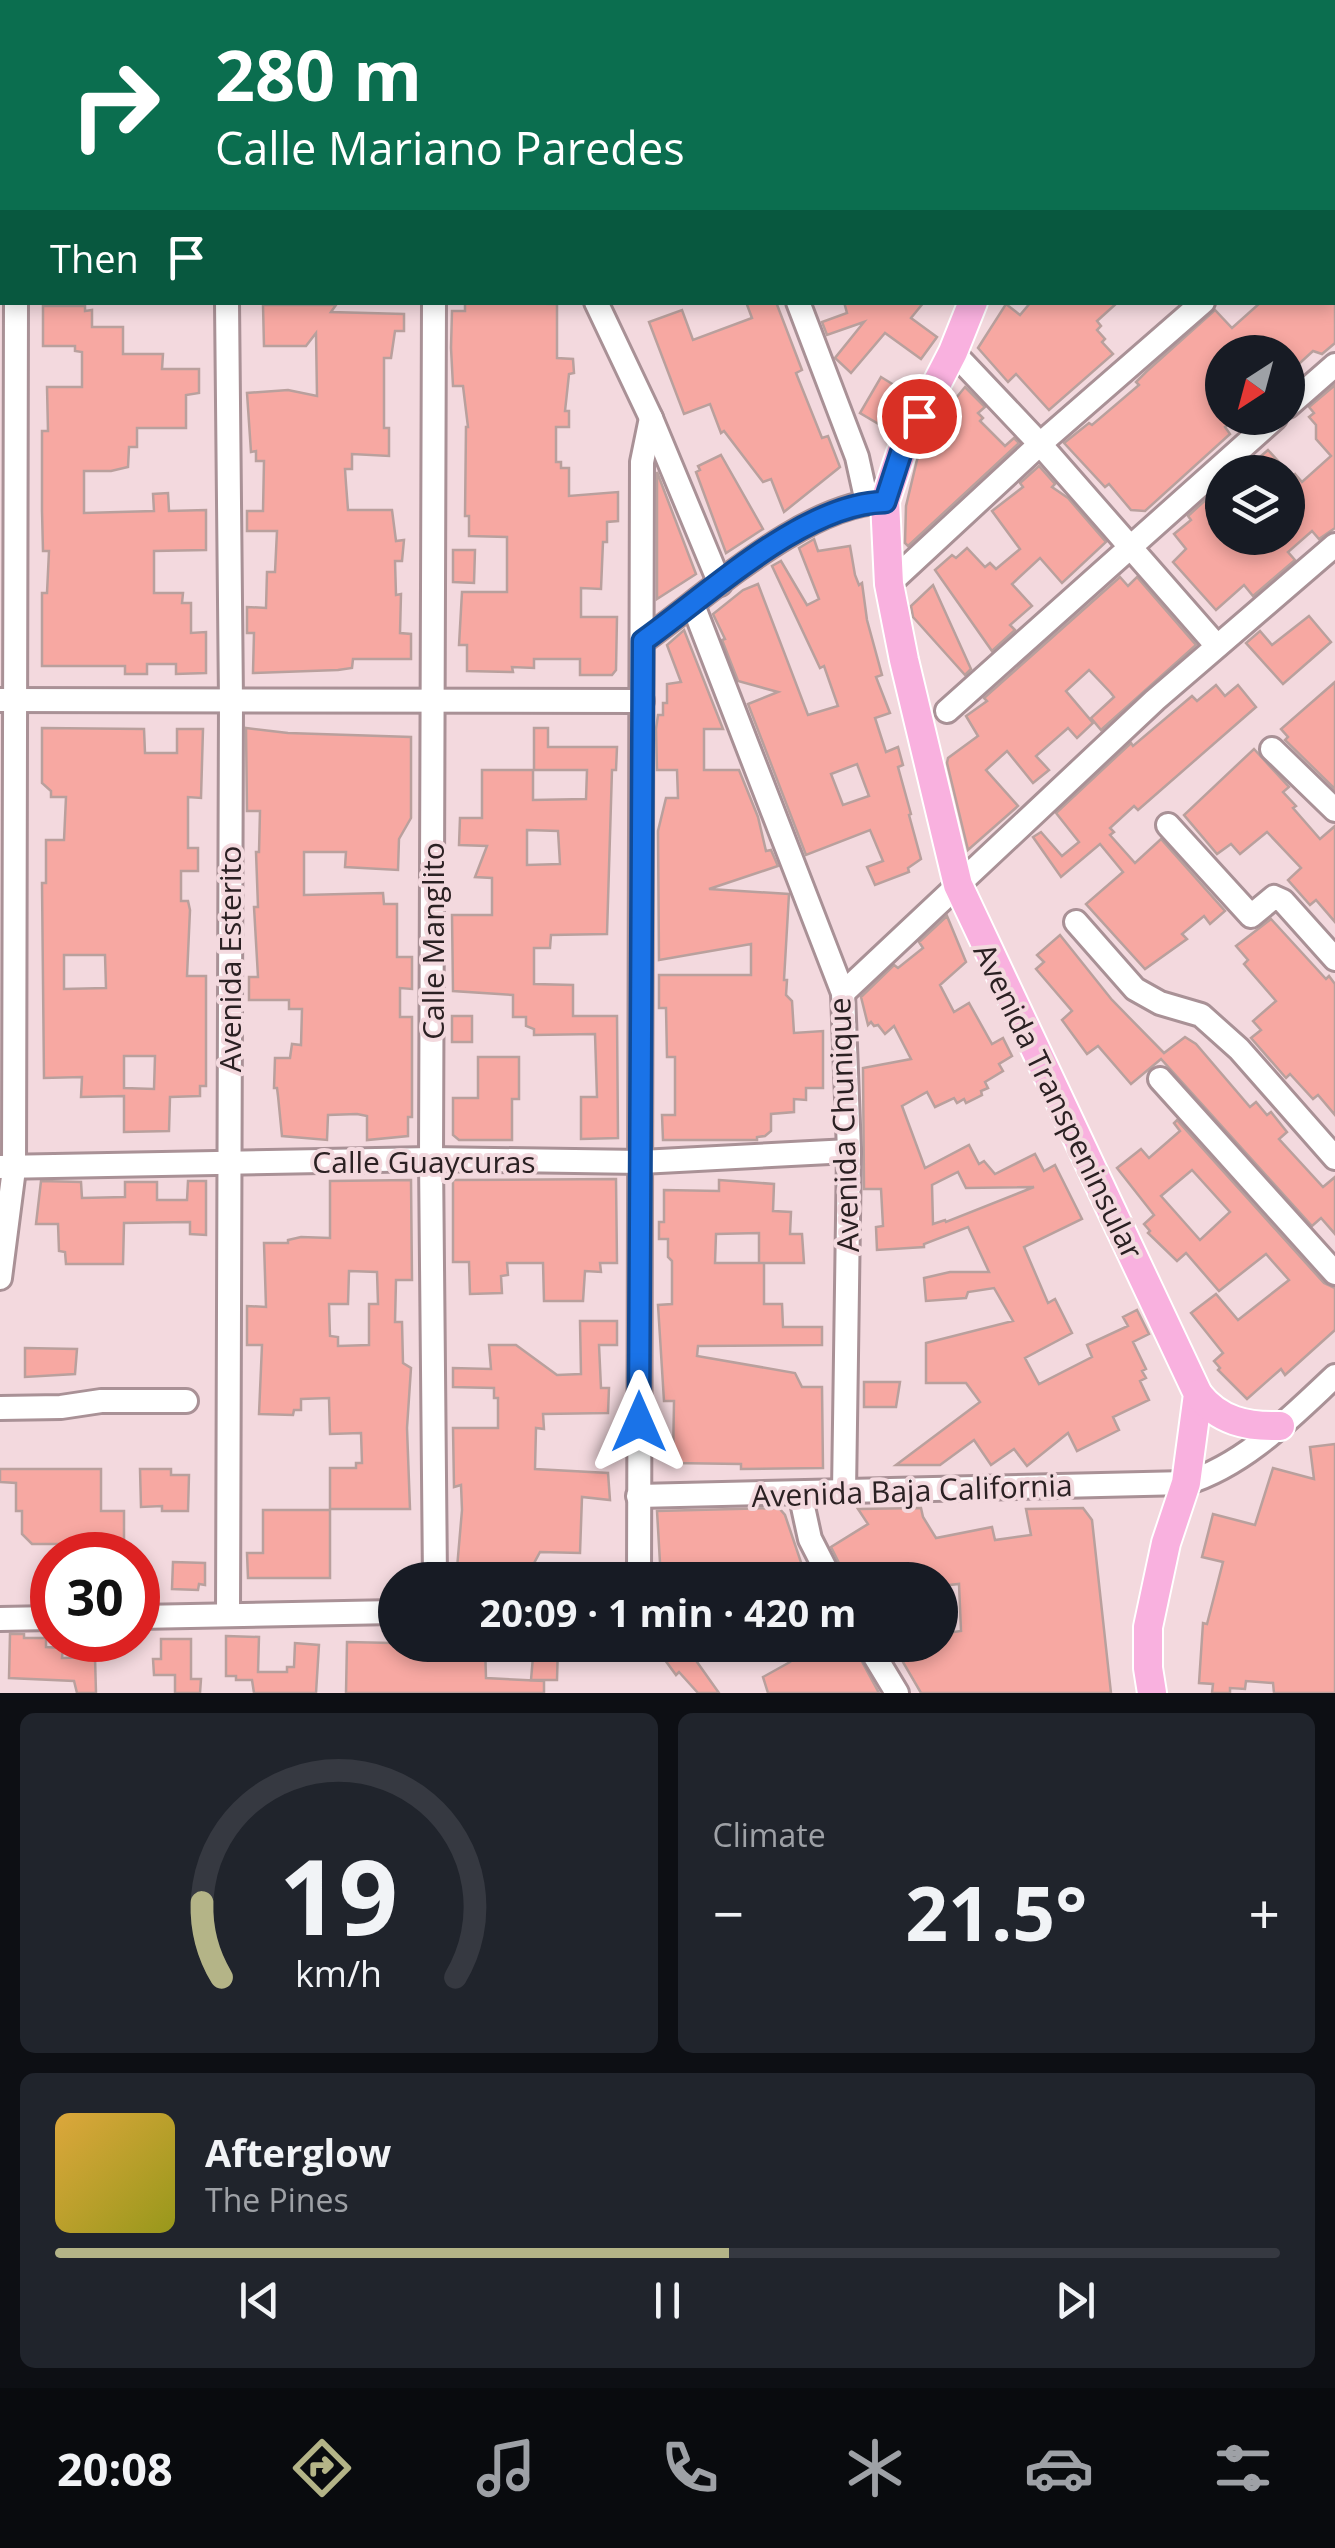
<!DOCTYPE html>
<meta charset="utf-8">
<style>
body{margin:0;font-family:"Open Sans",sans-serif;background:#20242c;color:#f1f3f6;height:100vh;display:flex;flex-direction:column;font-size:38px;white-space:nowrap}
*{box-sizing:border-box;margin:0}
p{font-size:32px;color:#9ea1a6}
.icon{flex:none;width:55px;height:55px;fill:none;stroke:currentColor;stroke-width:2;stroke-linecap:round;stroke-linejoin:round}
.map{position:relative;height:1693px;overflow:hidden}
.drawer{display:flex;flex-direction:column;gap:20px;padding:20px;background:#0d0f14;flex:1}
.drawer>*{flex:none}
.top-card{position:absolute;left:0px;top:0px;width:1335px;height:305px;box-shadow:0 5px 15px #0003;background:#0b6e4f;color:#fff;overflow:hidden}
.needle{width:65px;rotate:216deg}
.buttons{position:absolute;left:1205px;top:335px;display:grid;gap:20px}
.buttons a{display:grid;place-items:center;width:100px;height:100px;border-radius:50%;background:#171b24;box-shadow:0 5px 15px #0003;font-size:50px}
.speed{position:absolute;left:30px;top:1532px;display:flex;gap:20px;font-size:50px;font-weight:700;text-align:center}
.speed>*{display:grid;place-content:center;width:130px;height:130px;border-radius:50%;background:#171b24;box-shadow:0 5px 15px #0003;line-height:1}
.speed .limit{border:15px solid #d22;background:#fff;color:#111}
.pin{position:absolute;display:grid;place-items:center;width:85px;height:85px;color:#fff;margin:-42px;border:5px solid #fff;border-radius:50%;box-shadow:0 2px 10px #0007}
.me{position:absolute;width:110px;margin:-55px;rotate:0deg;stroke-linejoin:round;filter:drop-shadow(0 0 8px #0008)}
.turn{display:flex;align-items:center;gap:35px;height:210px;padding:0 50px;font-size:45px}
.turn .icon{width:130px;height:130px;stroke-width:2.5}
.turn b{display:block;font-size:70px;line-height:85px}
.then{display:flex;align-items:center;height:95px;padding:0 50px;background:#0003;gap:20px;font-size:38px}
.big{font-size:75px;font-weight:700;line-height:1.1}
.drawer .tile{flex:1;display:flex;flex-direction:column;justify-content:center;gap:15px;min-width:0;padding:0 35px;border-radius:15px;background:#20242c}
.drawer .dial{align-items:center;gap:0}
.dial svg{height:260px;overflow:visible;fill:none;stroke:#363941;stroke-width:7;stroke-linecap:round;text-anchor:middle}
.dial text{fill:#f1f3f6;stroke:none}
.song{display:flex;align-items:center;gap:30px}
.cover{width:120px;height:120px;border-radius:15px;background:linear-gradient(135deg,hsl(40 70% 55%),hsl(60 70% 35%))}
.played{height:10px;border-radius:5px;background:linear-gradient(90deg,#b4b487 55%,#363941 55%)}
.keys{display:flex;justify-content:space-around;direction:ltr}
.heat{display:flex;justify-content:space-between;align-items:center;font-size:55px;direction:ltr}
.drawer .tiles{flex:1;display:grid;gap:20px;grid-template-columns:1fr 1fr}
.tile:last-child{grid-column:span 2}
.trip{position:absolute;left:378px;top:1562px;width:580px;height:100px;border-radius:50px;background:#171b24;box-shadow:0 5px 15px #0003;font-weight:700;line-height:100px;text-align:center}
.tab-bar{display:flex;height:160px;justify-content:space-around;align-items:center;background:#090b0e;color:#9ea1a6}
.tab-bar .icon{width:70px;height:70px}
.tab-bar .selected{color:#b4b487}
.tab-bar b{font-size:45px;color:#f1f3f6}
.map>svg:first-child{display:block}
</style>
<div class="map">
<svg width="1335" height="1693" viewBox="0 0 1335 1693">
<rect width="100%" height="100%" fill="#f3d9de"/>
<g fill="#f7a8a2" stroke="#b9a09d" stroke-width="2.5" fill-rule="evenodd">
<path d="M465,302l92,2v54l16,1 1,14 -5,1 -4,37h4v16h-13v35h5v6h8v28l49,-4v29l-11,1v20h-4l-2,47 -20,-1v29h36l-1,53 -4,5h-32v-16h-46v9l-22,-1 1,5 -46,-1v-26h-8l3,-53h45v-55l-38,-1v-20h-4l1,-89h2l-5,-41h-10l-2,-38 1,-37h13z"/>
<path d="M746,302h30l26,68 -6,3 26,65 6,-2 12,31 -56,45 -13,-33 -8,3 -39,-51 -3,2 -11,-29 -26,10 -35,-92 33,-12 11,30 59,-22z"/>
<path d="M844,302h80l-13,16 26,19 -16,22 -36,-26 -34,40 -16,-15 29,-36 -37,13 -5,-13 25,-9z"/>
<path d="M1031,302h87l-21,19 4,5 -4,4 8,9 -3,3 11,12 -64,56 -33,-36 -8,8 -30,-34 28,-44 14,11z"/>
<path d="M1261,302h74v41l-13,11 -9,-3 -25,23v-22h-66v66h14l-11,9 5,7 -85,77 -14,-1 -22,-26 -4,3 -41,-44 25,-20 3,2 47,-40 -3,-3 11,-11 68,-61 17,18z"/>
<path d="M263,305h73l-5,7 73,2v17h-9l-4,27h-7v70h5v28l-37,-2v15h-7l1,15 2,26h44l4,31 8,-1 -2,21h-7l1,34 5,-1 -1,39 11,1v25h-58l-1,9 -14,2 -85,3 1,-40h-7v-26l19,1 1,-36h8l2,-41h-30v-20h16l1,-50h-8v-10l-5,1 -4,-59 41,-3 29,6 -1,-63 -10,13h-42z"/>
<path d="M43,306h42v5l7,-1v17h31v27h40l-1,15h37v24l-13,2v33h-49v19h-8l-1,20 -17,4h-27v42l70,-2 -1,-17 15,-1 1,18 37,-1v40l-52,1v42h29l-1,10h9v30l15,-1v41l-30,1v-10h-29v10h-22v-8h-83v-73h5l2,-42h-6l-1,-40v-80h6l-1,-44h35v-35l-7,-1v-5h-32z"/>
<path d="M881,377l13,8 -3,4 10,5 -19,32 -22,-13z"/>
<path d="M1335,385v143l-16,11 -7,-8 -24,21 7,8 -42,36 -9,-11 -28,25 -43,-48 13,-13 -12,-15 17,-14 -3,-4 34,-31v53h66v-58l7,-6 7,8 29,-26 -15,-17v-14l-7,-8 5,-4 -5,-6z"/>
<path d="M965,387l20,20 -7,6 5,5 -3,3 25,25 9,-8 5,5 -111,103 -3,-3 1,-37 11,-46 6,-11 4,4 11,-33z"/>
<path d="M1268,450l20,22h-46z"/>
<path d="M721,455l42,74 -37,24 -30,-81 4,-2 -2,-4z"/>
<path d="M1039,466l16,18 -3,3 16,11 38,44 -44,41 -22,-25 -28,26 20,22 -22,19 5,5 -23,21 -57,-81 17,-15 4,3 11,-10 18,19 5,-4 6,6 24,-20 -28,-38 31,-24 -3,-4z"/>
<path d="M657,472l39,102 -39,25z"/>
<path d="M814,539l4,12 32,-5 5,29 4,10 3,-2 5,37 15,55 -6,2 14,36 -15,5 11,34 12,-5 5,18 -5,2 13,47 -2,1 12,44 -13,9 1,4 -34,13 -8,-18 16,-6 -13,-31 -64,25 -58,-151 30,-12 -40,-11 -16,-41 3,-1 -12,-25 30,-24 15,-6 50,131 30,-9 -14,-40 -4,2 -48,-102 9,-5 26,44 12,-6 -20,-51zM857,764l12,32 -26,9 -12,-31z"/>
<path d="M453,550h22l-1,33 -21,-1z"/>
<path d="M1120,577l8,9 9,-9 59,68 -95,85 -10,-12 23,-21 -4,-5 -21,-22 -23,21 27,32 -16,15 -9,-10 -32,28 13,14 -16,13 -26,-32 -21,19 32,36 -50,44 -21,-87 1,-5 30,-22 -12,-20 21,-15 -3,-3z"/>
<path d="M933,585l38,84 -6,6 -52,-58 -2,-11z"/>
<path d="M1309,616l22,26 -48,42 -37,-41 14,-12 12,14z"/>
<path d="M684,630l39,99h-19v41h35l19,47 8,34 5,-1 7,16 -69,23 80,5 -5,86h3l-1,15 6,6 2,32 29,-2v57h-17v12l-12,-1v13l-23,2v17l-6,5 -8,1v3h-94l-1,-25h13v-58h-8l-1,-49h-7v-33h92v-31l-92,16 -1,-129 8,-33h12l-1,-28h-20l-1,-41 2,-14h5v-12h4v-19l14,-2 -14,-37z"/>
<path d="M1335,682v107l-50,-49 3,-3 -7,-8z"/>
<path d="M1216,685l9,11 13,-11 18,22 -118,103 -4,-4 -24,22 4,4 -4,3 25,28 26,-24 64,72 -15,13 -6,-8 -22,18 5,5 -42,30 -59,-65 37,-32 -23,-28 -39,33 -28,-40 8,-5 21,24 17,-14 -23,-29 75,-70 2,3 59,-50 5,5z"/>
<path d="M42,728l102,1 1,24h32v-24h26l-2,69 -13,-1v51h10v23h-17v30h7l2,9 -3,66h19v110h-6v10l-30,1 -1,34 -45,1v-36l-43,1 1,-20 -38,1 -2,-195h4v-43h18l2,-43h-15v-6l-9,-8zM64,955h41l1,33 -42,1zM124,1056h31l-1,33 -30,-1z"/>
<path d="M246,728l42,5 123,4v81l-12,21 -1,31 -53,-3 1,-15h-42v43l79,-2 1,11h13v53h15v32l-12,-1v29h12v100h-4v19l-41,4v-24l-10,-2 -29,1 -1,25 -45,-4 -4,-40 -1,-8h-3l1,-30h15l2,-14 9,1 1,-36h-13v-9h-40v-23h9l-4,-70h4l-2,-55h3l1,-41h-13z"/>
<path d="M534,728h14v19h69l-1,23h-4l-5,164 -56,1 -1,13h-16v36l39,1v31h44l1,122 -37,1v-42h16l-2,-63 -61,1v-6l-8,-3v-9h-13v-22l-60,-4 -1,-76h40v-37l-17,-1 12,-31 -28,-1 1,-27h22v-48h51v30l53,-1 1,-29h-53zM527,830l31,1 2,33 -33,1z"/>
<path d="M1254,749l35,38 -6,5 13,14 -3,2 27,31 15,-13v96l-19,-22 -6,5 -22,-25 13,-12 -34,-36 -27,22 -9,-10 -14,10 -33,-39z"/>
<path d="M947,916l19,46 -26,23 14,27 15,-9 23,41 11,-6 9,18 -13,8 4,7 -18,11 3,6 -7,3 1,4 -16,8 -2,-4 -7,4 -3,-5 -19,9 -8,-15 -25,14 23,62 44,-23 10,19 5,-3 11,13 40,-20 9,17 11,-6 27,54 -58,28 24,56 7,-4 17,34 -47,25 14,26 53,-27 -5,-12 41,-19 -5,-9 14,-7 12,24 -16,8 13,27 -4,2 4,7 -6,3 9,19 -36,17 6,13 -42,21 -9,-18 -41,33 -13,-17 -23,16 -17,-25 -34,25h-44l84,-63 -14,-19h-40v-40l87,-22 -19,-33 -26,4 -2,6 -40,3 -2,-23 26,-6h39l-21,-45 -44,17v3l-47,3 -1,-23 7,-1 -2,-37h-17l-1,-121 48,-9 -17,-33 -9,8 -7,-9 -4,1 -3,-4 -3,3 -7,-28 33,-32 4,3 25,-20 -4,-6zM958,1172l8,16 68,-1 -88,35 -1,-2 -12,4 -1,-39z"/>
<path d="M1271,919l55,60 3,-3 6,8v131l-17,-20 -5,4 -23,-25 -4,4 -35,-40 10,-8 -8,-9 23,-20 -32,-37 4,-4 -12,-14z"/>
<path d="M1060,935l52,65 52,53 21,-16 11,7 54,63 6,-5 11,13 4,-3 16,20 -8,7 44,48 12,-10v57l-14,-16 -9,8 -151,-167 -30,25 -33,-38 -11,8 -25,-34 10,-9 -36,-42 8,-7 -7,-7z"/>
<rect x="452" y="1016" width="20" height="26"/>
<path d="M478,1057h41v42h-7v41h-53l-6,-5v-37h25z"/>
<path d="M1177,1120l147,163 11,5v42l-50,45 -4,-6 -34,30 -29,-29 2,-2 -6,-7 9,-8 -32,-40 25,-19 22,26 51,-40 -23,-26 -47,37 -33,-38 -9,8 -29,-28 2,-2 -6,-7 10,-9 -37,-47 24,-19 8,9 31,-27 -6,-8zM1192,1170l38,42 -30,28 -39,-44z"/>
<path d="M616,1179l1,84h-17l1,9 -16,-1 -2,30h-39l-1,-38h-36l1,12 -7,1 1,17 -32,1 -1,-32h-16v-82z"/>
<path d="M411,1180l1,100h-16l-1,42h7l1,41 8,5 -4,60 3,81h-80v-41h26v-5h6l-1,-30 -31,1 -1,-36 -28,1v11h-7l-1,5 -34,-1 3,-69h-15v-39l19,1 -2,-64h24v-3l13,-3 29,1v-57zM349,1271l28,1 1,32h-9v41l-31,1v-9l-8,-1 -1,-32h19z"/>
<path d="M719,1180l55,4 -1,27 18,1 -1,22h12l2,29h-40v41h18l1,23h39v18l-124,1 -1,10 98,17 7,14h20l1,81 -82,1v-5l-68,-1 1,-62h-10l-6,-96 14,-1v-43l-4,-4v-18h-9v-17h5v-32l55,1zM759,1233v30h4h-48l1,-29z"/>
<path d="M41,1181l40,1 1,16 43,-1v-15h32v18h30l1,-19h18v54l-16,-1v-12l-66,1 -1,41h-57l-1,-12 -6,-1 -1,-27h-22z"/>
<path d="M580,1321h37v24h-18l2,43h8l-1,25 -65,1 1,15 -8,-1 -1,41 73,4 2,27 -28,-3 -2,56 -40,-1 -7,13 -27,1v14h-50l6,-70 -1,-25 -7,2 -1,-59h45v-30h-4v-10l-41,-1v-19l38,1 -2,-24h27l41,30 24,-1z"/>
<path d="M25,1348l52,1 -2,25 -50,3z"/>
<path d="M864,1382h36l-4,25h-32z"/>
<path d="M1335,1444v249h-61l-1,-10 -27,-2 -1,8 -15,-1v5h-18l1,-9 -14,-1 4,-60 4,1 16,-62 -21,-5 11,-43 42,11 18,-57 41,11 -4,-32z"/>
<path d="M0,1469h101v42h23v44h-40v-11h-52l-10,-10v-23h-6v-28l-16,-1z"/>
<path d="M140,1469h31v6h18l-1,36h-26v-5l-21,1z"/>
<path d="M779,1508l6,7 22,65h-146l-4,-69z"/>
<path d="M921,1508l2,9 13,21 56,-11 3,13 36,-5 -5,-26 57,-1 9,12 19,173h-190l-21,-36 20,-12h20v-11l21,-3 -2,-47 -19,2v-6h-86v-10l-9,5 -14,-28 37,-23 -10,-15z"/>
<path d="M263,1510h67v68h-82l-1,-25h16z"/>
<path d="M173,1562l32,1v22l-6,-1 -1,6 -26,-1z"/>
<path d="M10,1634h14v4h22v9l17,1 -1,10 33,-1 1,36h-19l-3,-12 -65,-3z"/>
<path d="M226,1636l33,1 -1,35h29v-5h7l1,-24 24,2 -3,48h-62l-2,-13h-16v-4h-10z"/>
<path d="M161,1639h30v40h10l-1,14h-25v-18h-21l-1,-16h8z"/>
<path d="M347,1642l138,3 1,33 58,3v12h-198z"/>
<path d="M534,1645h24l-1,35h-26z"/>
<path d="M654,1645h31l34,48h-21l-19,-21 -3,3z"/>
<path d="M783,1645h70l26,48h-111l-5,-16 27,-15z"/>
</g>
<g fill="none" stroke-linecap="round" stroke-linejoin="round">
<g stroke="#a99196" stroke-width="28">
<g id="minor">
<path d="M16,0v2"/>
<path d="M724,0l3,2"/>
<path d="M438,2v-2"/>
<path d="M744,2l3,-2"/>
<path d="M937,2l2,-2"/>
<path d="M1113,2l1,-2"/>
<path d="M1329,2l3,-2"/>
<path d="M0,80h2"/>
<path d="M1332,190l3,-2"/>
<path d="M0,285h2"/>
<path d="M227,302l4,399 -3,914"/>
<path d="M434,302l-3,857 4,421"/>
<path d="M596,302l55,116 69,166"/>
<path d="M798,302l59,155 10,45"/>
<path d="M953,352l87,92 177,202"/>
<path d="M1288,406l47,-41"/>
<path d="M889,584l151,-140 163,-142"/>
<path d="M693,605l150,388 6,158 -5,341"/>
<path d="M643,641c65,-46 162,-138 242,-140"/>
<path d="M0,700l642,1"/>
<path d="M947,711l328,-293"/>
<path d="M1272,749l63,61"/>
<path d="M1168,825l83,91 23,-19 9,4 52,58"/>
<path d="M1076,922l59,67 25,14 41,12 38,34 96,109"/>
<path d="M843,993l312,-293 180,-155"/>
<path d="M1160,1079l175,194"/>
<path d="M0,1167l431,-8 210,3 208,-11"/>
<path d="M0,1278l14,-109 2,-867"/>
<path d="M0,1408l61,-1 40,-6h85"/>
<path d="M800,1493l10,46 21,41"/>
<path d="M638,1496l548,-13c59,-18 105,-66 149,-107"/>
<path d="M639,1580l3,-1118 9,-44"/>
<path d="M138,1617l257,-5"/>
<path d="M0,1619l52,-1"/>
<path d="M868,1645l29,48"/>
</g>
</g>
<g stroke="#fff" stroke-width="32">
<g id="major">
<path d="M1171,2l2,-2"/>
<path d="M973,302l-20,50 -52,101 -16,48 4,83 15,76 54,225 240,509 -12,89 -20,60 -18,84v41l4,25"/>
<path d="M1198,1394c21,27 49,33 82,32"/>
</g>
</g>
<use href="#minor" stroke="#fff" stroke-width="22"/>
<use href="#major" stroke="#f9b1df" stroke-width="28"/>
</g>
<g fill="none" stroke-linecap="round" stroke-linejoin="round">
<g stroke="#114b97" stroke-width="25">
<path id="route" d="M639,1422l4,-781c65,-46 161,-138 242,-139l16,-49 18,-37"/>
</g>
<use href="#route" stroke="#1a73e8" stroke-width="18"/>
</g>
<g text-anchor="middle" dominant-baseline="central" stroke-width="8" stroke-linejoin="round" paint-order="stroke">
<g font-size="30" fill="#2b2123" stroke="#f3d9de">
<text transform="translate(432 941) rotate(-90)">Calle Manglito</text>
<text transform="translate(229 959) rotate(-90)">Avenida Esterito</text>
<text transform="translate(1059 1101) rotate(64)">Avenida Transpeninsular</text>
<text transform="translate(843 1125) rotate(-92)">Avenida Chunique</text>
<text x="424" y="1161">Calle Guaycuras</text>
<text transform="translate(912 1490) rotate(-2)">Avenida Baja California</text>
</g>
</g>
</svg>
<div class="buttons">
<a><svg class="needle" viewBox="-14 -14 28 28"><path d="M0-13l5 13h-10z" fill="#e53935"/><path d="M0 13l5-13h-10z" fill="#9ea1a6"/></svg></a>
<a><svg class="icon" aria-label="layers" viewBox="0 0 24 24"><path d="M12 4l9 5-9 5-9-5zM3 14l9 5 9-5"/></svg></a>
</div>
<div class="speed"><div class="limit">30</div></div>
<div class="pin" style="left:919px;top:416px;background:#d93025"><svg class="icon" aria-label="arrive" viewBox="0 0 24 24"><path d="M6 21V4h12l-3 4 3 4H6"/></svg></div>
<svg class="me" style="left:639px;top:1422px" viewBox="-20 -20 40 40"><path d="M0-17L14 15 0 8-14 15z" fill="#1a73e8" stroke="#fff" stroke-width="4"/></svg>
<div class="trip">20:09 · 1 min · 420 m</div>
<div class="top-card">
<div class="turn"><svg class="icon" aria-label="right" viewBox="0 0 24 24"><path d="M7 20v-9h11M14 6l5 5-5 5"/></svg><div><b>280 m</b>Calle Mariano Paredes</div></div>
<div class="then">Then<svg class="icon" aria-label="arrive" viewBox="0 0 24 24"><path d="M6 21V4h12l-3 4 3 4H6"/></svg></div>
</div>
</div>
<section class="drawer">
<div class="tiles">
<div class="tile dial"><svg viewBox="0 0 100 80">
<path d="M14 69A42 42 0 1 1 86 69"/>
<path d="M14 69A42 42 0 0 1 8 46" stroke="#b4b487"/>
<text x="50" y="56" font-size="32" font-weight="700">19</text>
<text x="50" y="72" font-size="11">km/h</text>
</svg></div>
<div class="tile"><p>Climate</p>
<div class="heat"><a>−</a><b class="big">21.5°</b><a>+</a></div>
</div>
<div class="tile">
<div class="song"><i class="cover"></i><div><b>Afterglow</b><p>The Pines</p></div></div>
<div class="played"></div>
<div class="keys"><svg class="icon" aria-label="previous" viewBox="0 0 24 24"><path d="M18 5L8 12l10 7zM5 5v14"/></svg><svg class="icon" aria-label="pause" viewBox="0 0 24 24"><path d="M8 5v14M16 5v14"/></svg><svg class="icon" aria-label="next" viewBox="0 0 24 24"><path d="M6 5l10 7-10 7zM19 5v14"/></svg></div>
</div>
</div>
</section>
<nav class="tab-bar">
<b>20:08</b>
<svg class="icon selected" aria-label="directions" viewBox="0 0 24 24"><path d="M12 3l9 9-9 9-9-9zM9 14v-3h6M13 9l2 2-2 2"/></svg>
<svg class="icon" aria-label="music" viewBox="0 0 24 24"><path d="M9 18V5l10-2v13"/><circle cx="6" cy="18" r="3"/><circle cx="16" cy="16" r="3"/></svg>
<svg class="icon" aria-label="phone" viewBox="0 0 24 24"><path d="M5 4h4l2 5-3 2q2 4 5 5l2-3 5 2v4C11 20 4 13 5 4z"/></svg>
<svg class="icon" aria-label="climate" viewBox="0 0 24 24"><path d="M12 3v18M4 7l16 10M4 17L20 7"/></svg>
<svg class="icon" aria-label="car" viewBox="0 0 24 24"><path d="M5 17H2v-5l4-1 3-4h7l3 4 3 1v5h-3M9 17h6M6 11h13"/><circle cx="7" cy="17" r="2"/><circle cx="17" cy="17" r="2"/></svg>
<svg class="icon" aria-label="filters" viewBox="0 0 24 24"><path d="M4 7h16M4 17h16"/><circle cx="9" cy="7" r="2"/><circle cx="15" cy="17" r="2"/></svg>
</nav>
